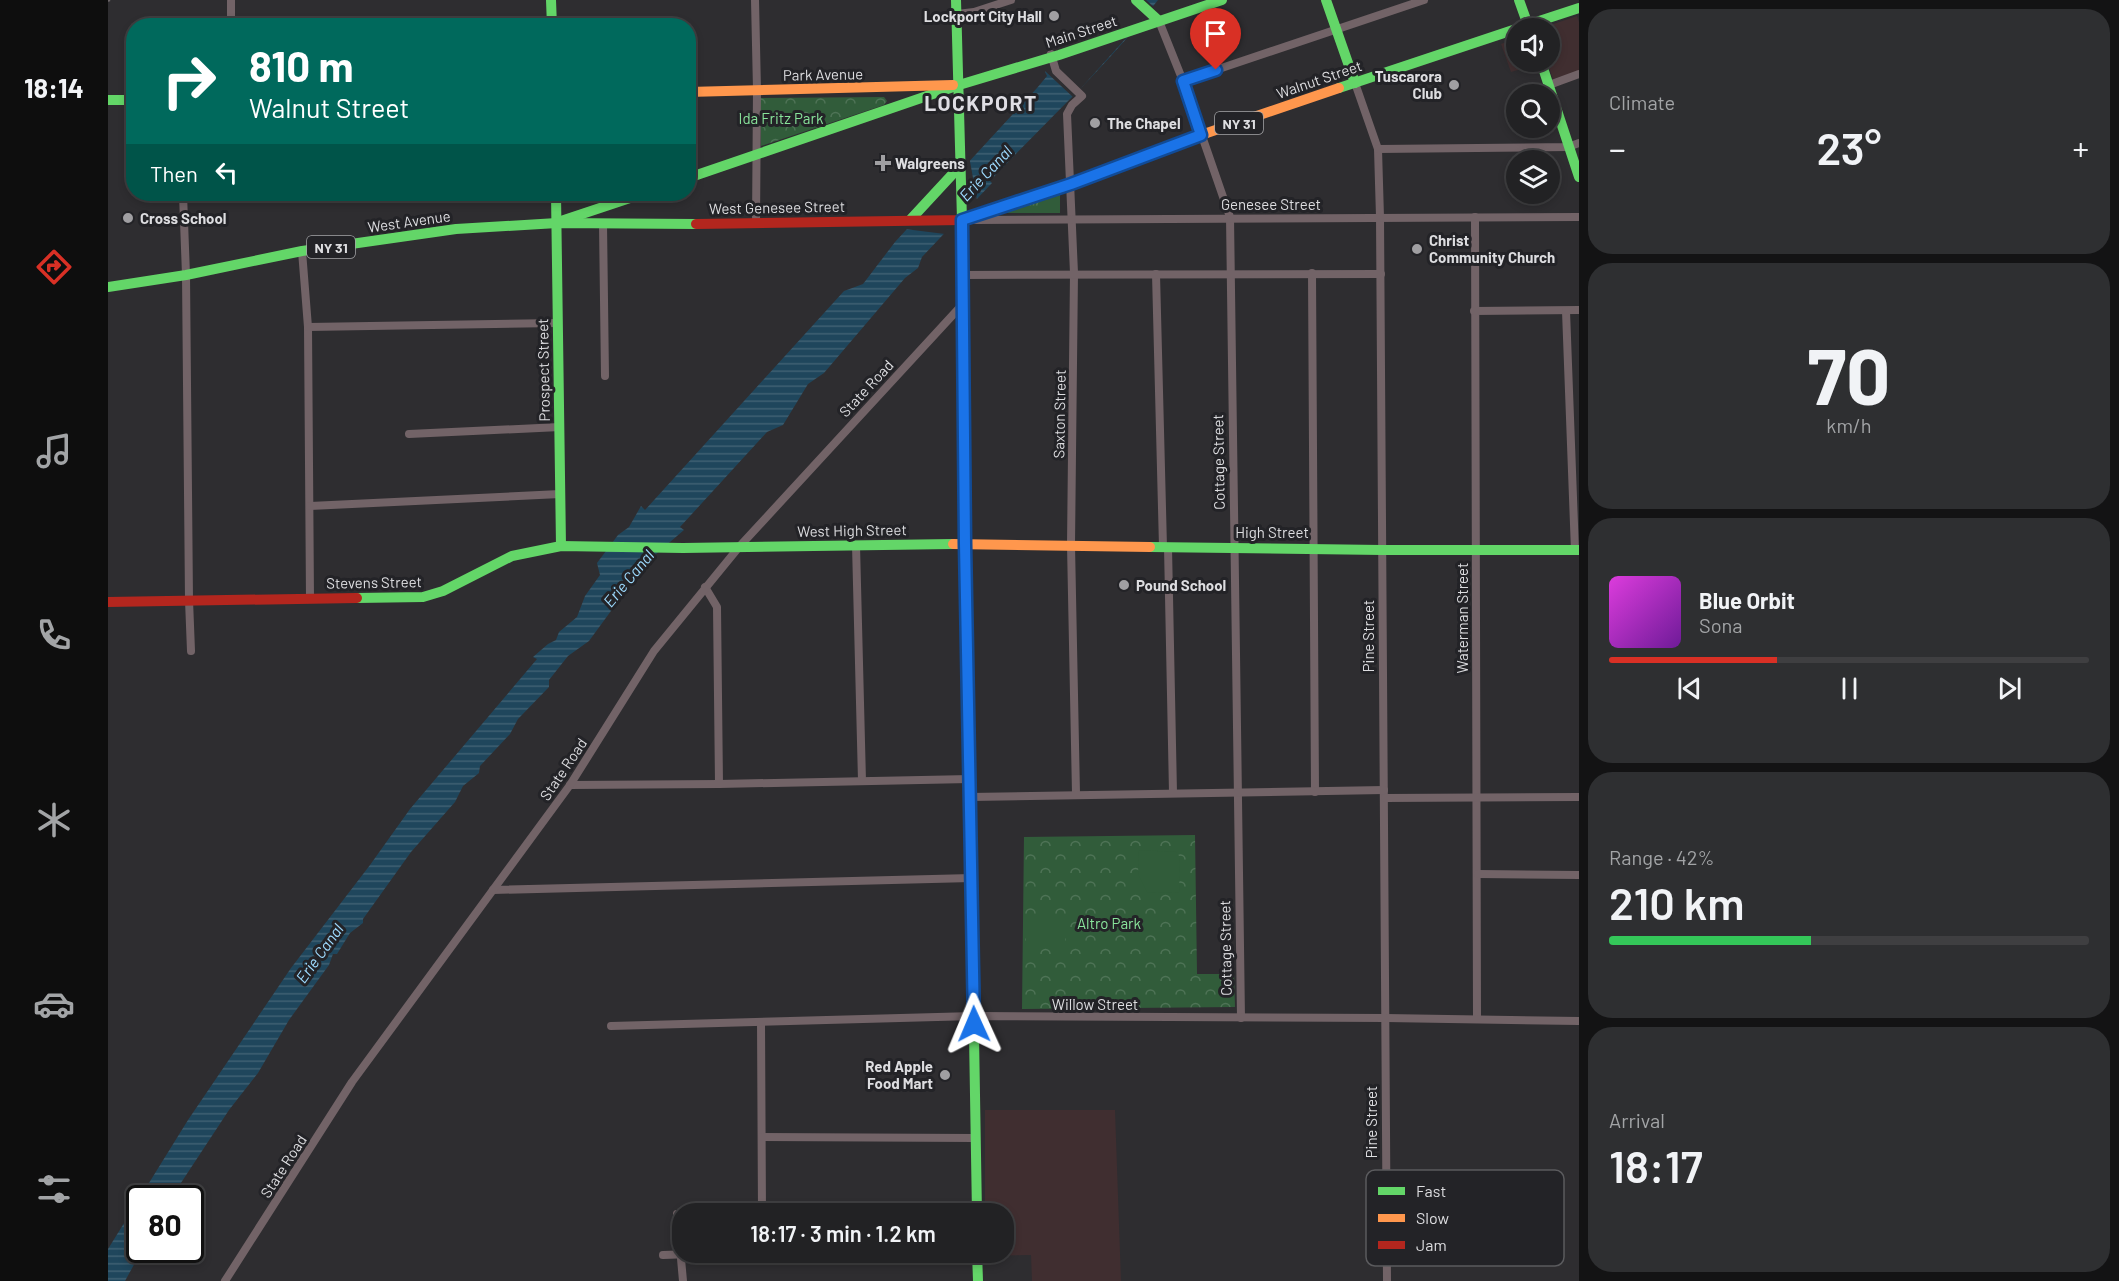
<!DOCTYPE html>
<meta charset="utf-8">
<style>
body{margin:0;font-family:Barlow,sans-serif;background:#2e2f31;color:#f1f3f6;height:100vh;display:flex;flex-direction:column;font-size:22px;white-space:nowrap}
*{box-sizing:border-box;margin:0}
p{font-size:20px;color:#a2a4a6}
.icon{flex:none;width:33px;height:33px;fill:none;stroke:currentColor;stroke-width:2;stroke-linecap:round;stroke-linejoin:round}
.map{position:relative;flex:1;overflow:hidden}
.side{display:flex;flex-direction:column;gap:9px;padding:9px;background:#131314;width:540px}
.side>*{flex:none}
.hud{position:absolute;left:18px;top:18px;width:570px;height:183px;border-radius:24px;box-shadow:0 3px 9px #0003,0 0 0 2px #3f3f41;background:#00695c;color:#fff;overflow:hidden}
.controls{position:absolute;left:1398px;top:18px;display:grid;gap:12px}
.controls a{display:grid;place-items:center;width:54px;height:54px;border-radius:50%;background:#222224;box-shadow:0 3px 9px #0003,0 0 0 2px #3f3f41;font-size:30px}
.speed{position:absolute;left:18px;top:1185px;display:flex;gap:12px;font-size:30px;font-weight:700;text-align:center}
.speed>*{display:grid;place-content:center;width:78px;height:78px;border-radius:50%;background:#222224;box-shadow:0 3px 9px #0003,0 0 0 2px #3f3f41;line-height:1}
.speed .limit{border:3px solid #111;border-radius:9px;background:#fff;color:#111}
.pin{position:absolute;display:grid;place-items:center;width:51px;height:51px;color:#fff;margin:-62px -26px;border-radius:50% 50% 50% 0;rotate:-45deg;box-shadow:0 0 6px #0007}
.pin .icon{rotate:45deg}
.me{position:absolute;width:66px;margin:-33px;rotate:359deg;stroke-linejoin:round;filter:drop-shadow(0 0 4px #0008)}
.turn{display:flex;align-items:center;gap:21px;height:126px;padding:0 24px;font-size:27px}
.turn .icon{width:78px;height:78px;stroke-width:2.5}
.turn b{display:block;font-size:42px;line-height:51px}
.then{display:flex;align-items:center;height:57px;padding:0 24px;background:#0003;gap:12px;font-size:22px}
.big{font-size:45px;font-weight:600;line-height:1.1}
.side .card{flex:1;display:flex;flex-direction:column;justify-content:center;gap:9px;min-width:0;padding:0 21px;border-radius:24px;background:#2e2f31}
.side .dial{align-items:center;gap:0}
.dial b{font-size:78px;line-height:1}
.song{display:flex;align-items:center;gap:18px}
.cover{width:72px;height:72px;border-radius:9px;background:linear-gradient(135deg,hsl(300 70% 55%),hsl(280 70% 35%))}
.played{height:6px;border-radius:3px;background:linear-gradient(90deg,#d93025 35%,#3f3f41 35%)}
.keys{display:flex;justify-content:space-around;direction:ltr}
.heat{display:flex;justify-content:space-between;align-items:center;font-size:33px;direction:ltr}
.charge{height:9px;border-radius:4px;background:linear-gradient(90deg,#34c759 42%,#3f3f41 0)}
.trip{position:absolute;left:564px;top:1203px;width:342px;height:60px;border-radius:24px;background:#222224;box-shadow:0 3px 9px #0003,0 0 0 2px #3f3f41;font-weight:600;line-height:60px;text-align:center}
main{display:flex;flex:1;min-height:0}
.dock{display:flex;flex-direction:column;width:108px;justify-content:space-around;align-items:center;background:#0e0e0e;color:#a2a4a6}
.dock .icon{width:42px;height:42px}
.dock .active{color:#d93025}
.dock b{font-size:27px;color:#f1f3f6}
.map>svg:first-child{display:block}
</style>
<main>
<nav class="dock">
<b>18:14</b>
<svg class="icon active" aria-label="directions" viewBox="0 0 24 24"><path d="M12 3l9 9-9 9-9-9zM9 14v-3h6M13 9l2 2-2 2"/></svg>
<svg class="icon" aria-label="music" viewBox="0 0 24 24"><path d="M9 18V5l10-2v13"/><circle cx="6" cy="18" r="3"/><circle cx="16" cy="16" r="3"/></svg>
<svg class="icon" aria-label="phone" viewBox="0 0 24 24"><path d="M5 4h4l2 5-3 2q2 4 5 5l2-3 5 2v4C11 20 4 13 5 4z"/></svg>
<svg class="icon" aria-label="climate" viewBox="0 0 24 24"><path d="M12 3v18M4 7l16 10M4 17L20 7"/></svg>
<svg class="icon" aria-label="car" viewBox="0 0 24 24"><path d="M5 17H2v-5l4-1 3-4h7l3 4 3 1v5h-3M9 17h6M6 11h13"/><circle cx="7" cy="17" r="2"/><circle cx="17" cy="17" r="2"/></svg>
<svg class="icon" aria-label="filters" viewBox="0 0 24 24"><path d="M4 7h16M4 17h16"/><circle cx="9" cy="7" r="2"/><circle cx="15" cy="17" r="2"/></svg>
</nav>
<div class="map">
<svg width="1471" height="1281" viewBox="0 0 1471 1281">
<defs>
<pattern id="grass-tufts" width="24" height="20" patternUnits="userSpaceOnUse" patternTransform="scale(1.5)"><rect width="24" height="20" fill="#315c3a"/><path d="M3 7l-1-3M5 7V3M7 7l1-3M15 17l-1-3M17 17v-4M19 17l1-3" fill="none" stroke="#4e7356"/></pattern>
<pattern id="forest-crowns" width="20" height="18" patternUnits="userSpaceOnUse" patternTransform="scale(1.5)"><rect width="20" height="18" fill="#315c3a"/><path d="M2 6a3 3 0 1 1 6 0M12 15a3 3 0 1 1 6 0" fill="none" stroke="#4e7356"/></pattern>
<pattern id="water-rules" width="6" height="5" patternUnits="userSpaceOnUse" patternTransform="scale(1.5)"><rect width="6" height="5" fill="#1f465c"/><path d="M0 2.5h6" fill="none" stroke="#3f6073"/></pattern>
</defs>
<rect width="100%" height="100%" fill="#2e2d30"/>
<g fill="#402e30">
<path d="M1469,16l2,6v49l-26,8 -6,-17h3v-34h-8z"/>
<path d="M1408,38v24h29l-34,10 -10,-28z"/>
<path d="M877,1110h130l6,171h-89l-1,-26 -46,1v-3l19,-1v-38l-19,-1z"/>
</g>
<path fill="url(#grass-tufts)" d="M952,194v19h-59z"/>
<g fill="url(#forest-crowns)">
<path d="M776,97l3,4 -3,4 -123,41 -1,-48z"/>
<path d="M1087,835l2,139h37l1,33 -213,2 2,-172z"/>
</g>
<g fill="#315c3a">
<path d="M1031,850l37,2 4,5 -1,36 -32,-1 -9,-18z"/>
<rect x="918" y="921" width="11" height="24"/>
<rect x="932" y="921" width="11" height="24"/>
<rect x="946" y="921" width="11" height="24"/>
</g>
<path fill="url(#water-rules)" d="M1007,0h43c-50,66 -112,121 -168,181l2,2 -70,74 -4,11 -13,10 -81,95 -16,11 -25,41 -16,7 -87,95 4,3 -28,24 -16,20 -11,8 -10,18 -30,41 -21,15 -19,24v7l-31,32 -8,15 -30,32 -1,7 -16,13 -8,16 -44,50 -48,67v4l-13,10 -13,21h-4l-4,11 -40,55 -31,53 -29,37 -58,88h-31v52h2l-17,31h-17v-32l80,-129 103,-152 79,-103 40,-56 127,-150 -4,-2 15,-13 8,-4 3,-8 18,-15 8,-21 15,-21 -3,-12 21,-28 11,-8 12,-21 4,4 199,-219 19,-7 32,-42 142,-154 10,-12 -2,-4z"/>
<g fill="#2e2d30">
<path d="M1003,0h35l8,7 -81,90 -28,-26z"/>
<path d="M861,156l8,44 -32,34 -40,-5z"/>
</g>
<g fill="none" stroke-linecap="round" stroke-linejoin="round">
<g stroke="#726367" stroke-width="8">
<path d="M123,0v26"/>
<path d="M647,0l2,90 -1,133"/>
<path d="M849,14l17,-2 37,-12"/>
<path d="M1051,21l24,60 47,136 11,801"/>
<path d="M943,54l5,17 26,25 -10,9 -5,9 7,159 -3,272 5,249"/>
<path d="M1075,81l241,-81"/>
<path d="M1247,83l23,66 2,68 7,1064"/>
<path d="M1441,85l30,-11"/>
<path d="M1270,149l190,-2 11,-4"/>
<path d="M75,194l3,81 3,325 2,51"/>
<path d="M1367,217l2,802"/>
<path d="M868,220l603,-3"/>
<path d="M495,224l2,152"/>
<path d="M194,251l6,76 2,271"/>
<path d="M1204,273l3,519"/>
<path d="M1048,274l7,273"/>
<path d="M855,275l418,-1"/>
<path d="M1366,311l105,-1"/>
<path d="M1458,311l9,240"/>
<path d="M200,327l249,-4"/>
<path d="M301,434l151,-7"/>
<path d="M202,506l250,-12"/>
<path d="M748,545l6,236"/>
<path d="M1060,547l5,246"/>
<path d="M597,587l12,20 2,177"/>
<path d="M462,785l149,-1 251,-5"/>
<path d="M862,797l414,-7"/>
<path d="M1277,798l194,-1"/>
<path d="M1370,874l101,1"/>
<path d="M385,890l479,-12"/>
<path d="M653,1022l1,192"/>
<path d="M503,1026l363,-10 412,2 193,3"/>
<path d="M654,1137l213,1"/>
<path d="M569,1214l6,67"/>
<path d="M555,1255l86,-3"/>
<path d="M117,1281l127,-199 218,-297 84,-134 85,-104 223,-242"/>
</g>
<g stroke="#63d668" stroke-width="10">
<path d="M443,0l1,26"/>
<path d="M848,0l6,220"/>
<path d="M1028,0l23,21"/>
<path d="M1218,0l29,83"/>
<path d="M1411,0l10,28"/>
<path d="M1410,28l61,-20"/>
<path d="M1433,62l38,115"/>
<path d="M1231,88l177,-59"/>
<path d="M0,100h26"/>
<path d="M580,178l271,-93 100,-30 163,-55"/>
<path d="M448,194l5,352"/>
<path d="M803,219l50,-54"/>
<path d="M854,220l4,390"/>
<path d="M453,221l81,-27"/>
<path d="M0,287l78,-12 116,-24 154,-22 101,-6 139,1"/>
<path d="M1042,547l232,3h197"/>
<path d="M249,598l66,-1 20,-6 69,-35 49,-10 122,2 270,-4"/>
<path d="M863,856l6,358"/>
<path d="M869,1252l1,29"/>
</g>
<g stroke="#ff974d" stroke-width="10">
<path d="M580,92l265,-7"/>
<path d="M881,211l83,-27 129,-49 138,-47"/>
<path d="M845,544l197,3"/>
<path d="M858,610l5,246"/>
</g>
<g stroke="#b3261e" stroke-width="10">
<path d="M588,224l266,-4 27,-9"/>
<path d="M0,602l249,-4"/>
</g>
<path stroke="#6a6366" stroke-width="2" stroke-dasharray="3 6" stroke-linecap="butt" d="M0,1l2,-1"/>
</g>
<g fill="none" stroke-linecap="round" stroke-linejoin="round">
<g stroke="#114b97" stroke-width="15">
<path id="route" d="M866,1024l-9,-480 -3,-324 109,-36 130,-49 -18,-54 33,-11"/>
</g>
<use href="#route" stroke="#1a73e8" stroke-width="10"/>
</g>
<g fill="#a09fa2" stroke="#232327" stroke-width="2">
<circle cx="946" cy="16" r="6"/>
<circle cx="1346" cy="85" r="6"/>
<circle cx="987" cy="123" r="6"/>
<path d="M772 154h6v6h6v6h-6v6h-6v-6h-6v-6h6z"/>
<circle cx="20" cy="218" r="6"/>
<circle cx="1309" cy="249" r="6"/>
<circle cx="1016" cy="585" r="6"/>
<circle cx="837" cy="1075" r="6"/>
</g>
<g text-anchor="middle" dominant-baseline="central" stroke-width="6" stroke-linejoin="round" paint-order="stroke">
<g fill="#232327" stroke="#a5a5a8" stroke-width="1.5">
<rect x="1107" y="112" width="48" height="22" rx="4.5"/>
<rect x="199" y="236" width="48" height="22" rx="4.5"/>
</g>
<g font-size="14" font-weight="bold" fill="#dddde0">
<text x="1131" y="123">NY 31</text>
<text x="223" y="247">NY 31</text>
</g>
<g font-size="15" font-weight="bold" fill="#dddde0" stroke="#232327" text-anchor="start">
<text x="934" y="16" text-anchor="end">Lockport City Hall</text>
<text x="1334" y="76" text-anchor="end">Tuscarora<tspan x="1334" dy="17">Club</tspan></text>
<text x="999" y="123">The Chapel</text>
<text x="787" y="163">Walgreens</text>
<text x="32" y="218">Cross School</text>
<text x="1321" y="240">Christ<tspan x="1321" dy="17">Community Church</tspan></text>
<text x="1028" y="585">Pound School</text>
<text x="825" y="1066" text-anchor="end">Red Apple<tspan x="825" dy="17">Food Mart</tspan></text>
</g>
<g font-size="15" fill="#dddde0" stroke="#232327">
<text transform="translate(973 31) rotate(-18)">Main Street</text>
<text transform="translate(715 74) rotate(-1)">Park Avenue</text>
<text transform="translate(1211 79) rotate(-19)">Walnut Street</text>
<text x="1163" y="204">Genesee Street</text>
<text transform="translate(669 207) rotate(-1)">West Genesee Street</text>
<text transform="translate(301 221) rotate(-8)">West Avenue</text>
<text transform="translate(435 370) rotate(-91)">Prospect Street</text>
<text transform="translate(758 388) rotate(-47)">State Road</text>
<text transform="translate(951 414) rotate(-89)">Saxton Street</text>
<text transform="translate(1110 462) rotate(-91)">Cottage Street</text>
<text transform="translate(744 530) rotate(-1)">West High Street</text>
<text x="1164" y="532">High Street</text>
<text transform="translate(266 582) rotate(-1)">Stevens Street</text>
<text transform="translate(1354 618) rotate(-90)">Waterman Street</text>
<text transform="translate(1260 636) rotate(-90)">Pine Street</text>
<text transform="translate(455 769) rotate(-56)">State Road</text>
<text transform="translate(1117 948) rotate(-91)">Cottage Street</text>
<text x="987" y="1004">Willow Street</text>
<text transform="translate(1263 1122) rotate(-90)">Pine Street</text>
<text transform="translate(175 1166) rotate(-57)">State Road</text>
</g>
<g font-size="15" fill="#89e49b" stroke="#232327">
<text x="673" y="118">Ida Fritz Park</text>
<text x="1001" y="923">Altro Park</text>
</g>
<g font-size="16" font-style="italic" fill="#9ddafe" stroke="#232327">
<text transform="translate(877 173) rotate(-47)">Erie Canal</text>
<text transform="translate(520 578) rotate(-50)">Erie Canal</text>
<text transform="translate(211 953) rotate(-54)">Erie Canal</text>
</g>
<g font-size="21" font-weight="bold" letter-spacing="1.5" fill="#dfdee4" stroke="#232327">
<text x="873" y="102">LOCKPORT</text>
</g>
</g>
<rect x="1258" y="1170" width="198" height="96" rx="9" fill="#232327" stroke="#5b5b5e" stroke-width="1.5"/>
<rect x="1270" y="1187" width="27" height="8" fill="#63d668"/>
<rect x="1270" y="1214" width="27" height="8" fill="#ff974d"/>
<rect x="1270" y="1241" width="27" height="8" fill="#b3261e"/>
<g font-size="16" fill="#dddde0">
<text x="1308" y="1197">Fast</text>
<text x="1308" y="1224">Slow</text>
<text x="1308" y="1251">Jam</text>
</g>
</svg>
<div class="controls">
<a><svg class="icon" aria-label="sound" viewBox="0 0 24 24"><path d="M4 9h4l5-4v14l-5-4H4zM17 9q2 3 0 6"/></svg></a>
<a><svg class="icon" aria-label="search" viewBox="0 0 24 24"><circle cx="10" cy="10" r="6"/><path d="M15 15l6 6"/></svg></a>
<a><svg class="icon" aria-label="layers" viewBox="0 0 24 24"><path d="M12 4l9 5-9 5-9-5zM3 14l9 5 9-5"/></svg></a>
</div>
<div class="speed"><div class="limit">80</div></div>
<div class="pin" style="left:1108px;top:70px;background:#d93025"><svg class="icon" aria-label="arrive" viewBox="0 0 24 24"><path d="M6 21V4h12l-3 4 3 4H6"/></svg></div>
<svg class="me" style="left:866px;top:1024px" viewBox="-20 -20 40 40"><path d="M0-17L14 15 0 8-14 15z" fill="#1a73e8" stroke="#fff" stroke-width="4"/></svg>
<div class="trip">18:17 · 3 min · 1.2 km</div>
<div class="hud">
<div class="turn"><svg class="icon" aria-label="right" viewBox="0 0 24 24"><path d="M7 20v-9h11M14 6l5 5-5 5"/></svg><div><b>810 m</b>Walnut Street</div></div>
<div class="then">Then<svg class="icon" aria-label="left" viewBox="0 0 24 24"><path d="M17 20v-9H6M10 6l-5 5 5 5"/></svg></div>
</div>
</div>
<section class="side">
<div class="card"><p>Climate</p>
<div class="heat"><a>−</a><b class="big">23°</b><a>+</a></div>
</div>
<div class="card dial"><b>70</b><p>km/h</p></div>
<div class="card">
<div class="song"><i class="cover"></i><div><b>Blue Orbit</b><p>Sona</p></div></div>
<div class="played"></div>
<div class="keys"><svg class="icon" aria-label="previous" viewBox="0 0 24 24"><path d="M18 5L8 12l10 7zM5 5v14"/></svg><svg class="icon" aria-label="pause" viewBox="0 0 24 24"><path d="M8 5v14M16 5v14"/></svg><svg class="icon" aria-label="next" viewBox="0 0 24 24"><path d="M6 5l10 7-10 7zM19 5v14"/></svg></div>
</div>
<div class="card"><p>Range · 42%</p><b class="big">210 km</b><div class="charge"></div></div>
<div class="card"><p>Arrival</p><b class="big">18:17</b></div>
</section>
</main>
